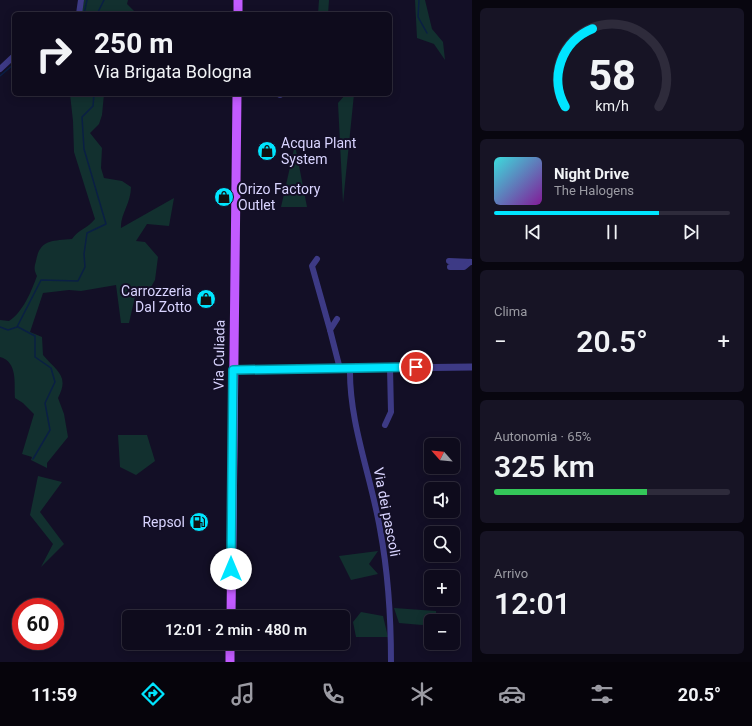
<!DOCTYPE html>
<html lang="it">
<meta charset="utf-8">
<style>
body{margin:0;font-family:Roboto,sans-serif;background:#171425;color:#f1f3f6;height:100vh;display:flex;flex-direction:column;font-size:15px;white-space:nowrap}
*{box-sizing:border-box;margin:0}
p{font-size:13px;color:#9b9ba3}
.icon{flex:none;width:22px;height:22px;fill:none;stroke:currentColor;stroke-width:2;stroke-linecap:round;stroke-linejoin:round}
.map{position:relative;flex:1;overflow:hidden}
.sheet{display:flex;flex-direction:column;gap:8px;padding:8px;background:#08060f;width:280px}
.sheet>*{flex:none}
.guide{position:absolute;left:12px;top:12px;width:380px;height:84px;border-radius:6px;box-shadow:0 2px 10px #0003,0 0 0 1px #2e2b3b;background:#0e0b1c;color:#f1f3f6;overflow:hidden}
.needle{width:26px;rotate:297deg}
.controls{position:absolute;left:424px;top:438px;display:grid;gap:8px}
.controls a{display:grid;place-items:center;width:36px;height:36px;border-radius:6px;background:#0e0b1c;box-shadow:0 2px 10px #0003,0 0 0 1px #2e2b3b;font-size:20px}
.speed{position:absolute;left:12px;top:598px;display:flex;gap:8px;font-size:20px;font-weight:700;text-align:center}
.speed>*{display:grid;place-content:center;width:52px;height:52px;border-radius:50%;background:#0e0b1c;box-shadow:0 2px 10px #0003,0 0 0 1px #2e2b3b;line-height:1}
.speed .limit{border:6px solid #d22;background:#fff;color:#111}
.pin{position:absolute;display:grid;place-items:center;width:34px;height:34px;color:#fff;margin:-17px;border:2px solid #fff;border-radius:50%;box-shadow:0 1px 4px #0007}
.me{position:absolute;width:44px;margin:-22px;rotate:0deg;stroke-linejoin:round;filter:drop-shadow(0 0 3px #0008)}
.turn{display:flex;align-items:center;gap:14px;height:84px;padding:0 16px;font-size:18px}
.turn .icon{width:52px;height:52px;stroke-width:2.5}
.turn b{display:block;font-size:28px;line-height:34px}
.big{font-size:30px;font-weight:600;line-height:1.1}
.sheet .tile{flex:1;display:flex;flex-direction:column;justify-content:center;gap:6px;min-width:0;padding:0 14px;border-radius:6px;background:#171425}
.sheet .dial{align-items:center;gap:0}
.dial svg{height:104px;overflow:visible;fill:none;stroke:#2e2b3b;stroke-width:7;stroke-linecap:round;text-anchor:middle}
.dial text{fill:#f1f3f6;stroke:none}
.song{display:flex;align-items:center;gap:12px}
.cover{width:48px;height:48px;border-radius:6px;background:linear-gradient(135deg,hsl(180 70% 55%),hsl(290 70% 35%))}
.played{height:4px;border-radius:2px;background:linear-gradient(90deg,#00e5ff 70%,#2e2b3b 70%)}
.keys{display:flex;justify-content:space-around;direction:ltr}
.heat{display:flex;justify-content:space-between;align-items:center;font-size:22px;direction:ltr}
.charge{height:6px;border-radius:3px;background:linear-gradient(90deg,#34c759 65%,#2e2b3b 0)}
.trip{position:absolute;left:122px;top:610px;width:228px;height:40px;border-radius:6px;background:#0e0b1c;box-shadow:0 2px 10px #0003,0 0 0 1px #2e2b3b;font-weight:600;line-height:40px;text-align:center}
.menu{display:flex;height:64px;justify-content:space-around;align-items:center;background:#06040b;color:#9b9ba3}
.menu .icon{width:28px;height:28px}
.menu .selected{color:#00e5ff}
.menu b{font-size:18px;color:#f1f3f6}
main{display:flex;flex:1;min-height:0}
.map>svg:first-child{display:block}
</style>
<main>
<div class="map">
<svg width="472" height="662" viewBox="0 0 472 662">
<rect width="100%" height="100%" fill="#130f26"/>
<g fill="#12302f">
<path d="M84,0h44l-1,4 8,8 -54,2z"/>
<path d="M319,0h10l-1,14h-10z"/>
<path d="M415,0h10l7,29 11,13 2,18 -11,-16 -17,-6z"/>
<path d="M70,94h34l-2,21 -3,9 -9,9 12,15 -1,20 3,10 18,3 9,6c0,16 -11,28 -10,41l53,-30 -5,28 -22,-2 -11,17 9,1 13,15 -3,23 -4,7 -14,1 -8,35h-8l-5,-38 -35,6 -12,-1 -26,3 -13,39 12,5 1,18c13,16 27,20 15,43l6,16 4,23 -21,26v5l-16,-8 1,-3 -10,-3 12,-40 -11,-11 -8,-5c-1,-15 3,-36 -15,-41v-37l9,1c14,-9 22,-29 28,-45 -3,-6 -3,-8 -1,-15 4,-22 16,-20 36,-22 6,-9 16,-11 23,-20l-21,-67 -1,-31z"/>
<path d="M346,94h8l-11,109 -5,-100z"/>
<path d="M295,145l12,62h-26z"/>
<path d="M118,435h29l8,26 -19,14 -16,-8z"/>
<path d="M38,476l24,6 -22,30 24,32 -23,23 12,-23 -23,-29z"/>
<path d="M378,551l-9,13 9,10 -27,6 -12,-24z"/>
<path d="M394,608l42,3v10l-14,4 -23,-2z"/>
<path d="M361,612l22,4 5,21h-32l-3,-15z"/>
</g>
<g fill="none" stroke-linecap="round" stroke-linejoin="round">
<g stroke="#0a1f44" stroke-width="1.5">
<path d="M419,0l-1,17 9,16"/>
<path d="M84,14l3,-14"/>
<path d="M97,14l7,-14"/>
<path d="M0,76l14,-12"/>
<path d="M0,327l8,3 9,-3 24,-47 37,1 7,-14 -1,-13 3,-21 19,-9 -22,-75 -2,-32 11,-11 1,-12"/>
<path d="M18,327l17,9v21l16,11 4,14 -10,21 5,27 -17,29"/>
</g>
<g stroke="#3d3a85" stroke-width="6">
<path d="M79,14l2,-14"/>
<path d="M0,69l14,-13"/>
<path d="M280,94v1"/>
<path d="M317,259l-5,7 18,64"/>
<path d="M449,261l23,1"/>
<path d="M450,267h14l6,-5"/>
<path d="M337,319l-7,11 10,39"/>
<path d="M350,368c-1,55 21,108 30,161 8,43 11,89 11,133"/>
<path d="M385,425l6,-13 -1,-44"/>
</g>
<path stroke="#3d3a85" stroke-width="7" d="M233,370l239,-3"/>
<g stroke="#c25bff" stroke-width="9">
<path d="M238,14v-14"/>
<path d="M231,617l6,-523"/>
<path d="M230,662v-19"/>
</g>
</g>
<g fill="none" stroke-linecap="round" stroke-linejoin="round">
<g stroke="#0095a6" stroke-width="10">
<path id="route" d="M231,569l2,-199 183,-3"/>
</g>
<use href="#route" stroke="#00e5ff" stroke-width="7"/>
</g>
<defs>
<g id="shop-disc" transform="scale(1)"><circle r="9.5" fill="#00e5ff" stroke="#130f26"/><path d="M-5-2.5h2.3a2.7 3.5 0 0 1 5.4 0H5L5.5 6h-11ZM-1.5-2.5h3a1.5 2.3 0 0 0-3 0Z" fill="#111"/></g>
<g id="fuel-disc" transform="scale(1)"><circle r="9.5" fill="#00e5ff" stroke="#130f26"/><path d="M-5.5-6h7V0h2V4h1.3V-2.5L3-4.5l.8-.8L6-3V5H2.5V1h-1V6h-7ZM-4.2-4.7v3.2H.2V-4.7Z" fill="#111"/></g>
</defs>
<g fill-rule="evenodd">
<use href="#shop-disc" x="267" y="151"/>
<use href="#shop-disc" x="224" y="197"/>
<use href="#shop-disc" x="206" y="299"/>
<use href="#fuel-disc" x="199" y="522"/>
</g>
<g text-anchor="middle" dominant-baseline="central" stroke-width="4" stroke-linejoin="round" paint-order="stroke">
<g font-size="14" fill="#d9d4ff" stroke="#130f26" text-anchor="start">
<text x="281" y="143">Acqua Plant<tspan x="281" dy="16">System</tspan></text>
<text x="238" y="189">Orizo Factory<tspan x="238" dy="16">Outlet</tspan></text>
<text x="192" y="291" text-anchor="end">Carrozzeria<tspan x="192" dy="16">Dal Zotto</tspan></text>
<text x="185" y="522" text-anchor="end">Repsol</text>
</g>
<g font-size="14" fill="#d9d4ff" stroke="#130f26">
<text transform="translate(219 355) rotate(-89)">Via Culiada</text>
<text transform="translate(387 512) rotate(79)">Via dei pascoli</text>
</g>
</g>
</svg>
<div class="controls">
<a><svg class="needle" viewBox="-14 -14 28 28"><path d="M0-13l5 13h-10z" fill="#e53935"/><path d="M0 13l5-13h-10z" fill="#9b9ba3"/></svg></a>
<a><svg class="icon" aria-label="sound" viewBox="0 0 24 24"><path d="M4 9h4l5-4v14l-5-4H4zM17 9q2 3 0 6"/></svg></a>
<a><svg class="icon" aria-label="search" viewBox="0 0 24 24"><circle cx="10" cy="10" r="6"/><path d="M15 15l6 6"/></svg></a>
<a>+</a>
<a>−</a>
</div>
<div class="speed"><div class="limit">60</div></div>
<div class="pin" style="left:416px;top:367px;background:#d93025"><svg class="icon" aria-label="arrive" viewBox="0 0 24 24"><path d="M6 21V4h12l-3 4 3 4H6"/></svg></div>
<svg class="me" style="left:231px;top:569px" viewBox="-20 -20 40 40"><circle r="19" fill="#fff"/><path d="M0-13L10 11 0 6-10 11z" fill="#00e5ff"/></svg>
<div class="trip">12:01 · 2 min · 480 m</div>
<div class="guide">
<div class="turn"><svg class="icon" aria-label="right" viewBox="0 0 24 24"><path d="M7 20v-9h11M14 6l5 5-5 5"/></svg><div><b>250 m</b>Via Brigata Bologna</div></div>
</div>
</div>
<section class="sheet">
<div class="tile dial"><svg viewBox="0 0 100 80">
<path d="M14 69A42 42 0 1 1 86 69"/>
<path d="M14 69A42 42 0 0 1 35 9" stroke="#00e5ff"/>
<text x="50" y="56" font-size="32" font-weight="700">58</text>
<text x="50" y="72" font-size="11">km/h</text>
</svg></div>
<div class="tile">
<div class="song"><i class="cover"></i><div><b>Night Drive</b><p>The Halogens</p></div></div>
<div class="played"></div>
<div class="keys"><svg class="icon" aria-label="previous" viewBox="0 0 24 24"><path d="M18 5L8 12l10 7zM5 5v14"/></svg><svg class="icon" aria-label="pause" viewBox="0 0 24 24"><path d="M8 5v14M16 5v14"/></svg><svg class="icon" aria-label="next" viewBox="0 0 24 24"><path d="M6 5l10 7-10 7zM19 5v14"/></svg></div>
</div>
<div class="tile"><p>Clima</p>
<div class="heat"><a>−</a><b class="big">20.5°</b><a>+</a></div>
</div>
<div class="tile"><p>Autonomia · 65%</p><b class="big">325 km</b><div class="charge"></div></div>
<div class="tile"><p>Arrivo</p><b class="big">12:01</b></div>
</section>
</main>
<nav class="menu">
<b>11:59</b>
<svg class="icon selected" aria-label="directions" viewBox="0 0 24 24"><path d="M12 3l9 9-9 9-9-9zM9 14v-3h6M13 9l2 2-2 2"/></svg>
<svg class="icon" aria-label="music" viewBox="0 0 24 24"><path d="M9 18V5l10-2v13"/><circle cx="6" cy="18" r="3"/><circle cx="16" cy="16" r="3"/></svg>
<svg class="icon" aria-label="phone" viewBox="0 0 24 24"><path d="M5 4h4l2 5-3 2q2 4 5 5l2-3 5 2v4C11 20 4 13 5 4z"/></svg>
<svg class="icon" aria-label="climate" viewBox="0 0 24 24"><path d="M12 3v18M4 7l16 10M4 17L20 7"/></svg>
<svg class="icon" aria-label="car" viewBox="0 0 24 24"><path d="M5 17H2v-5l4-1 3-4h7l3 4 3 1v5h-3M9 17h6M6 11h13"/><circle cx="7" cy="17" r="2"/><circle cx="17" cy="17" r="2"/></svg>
<svg class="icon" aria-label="filters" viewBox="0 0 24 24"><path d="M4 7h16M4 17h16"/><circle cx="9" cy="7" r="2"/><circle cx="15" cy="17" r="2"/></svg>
<b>20.5°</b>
</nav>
